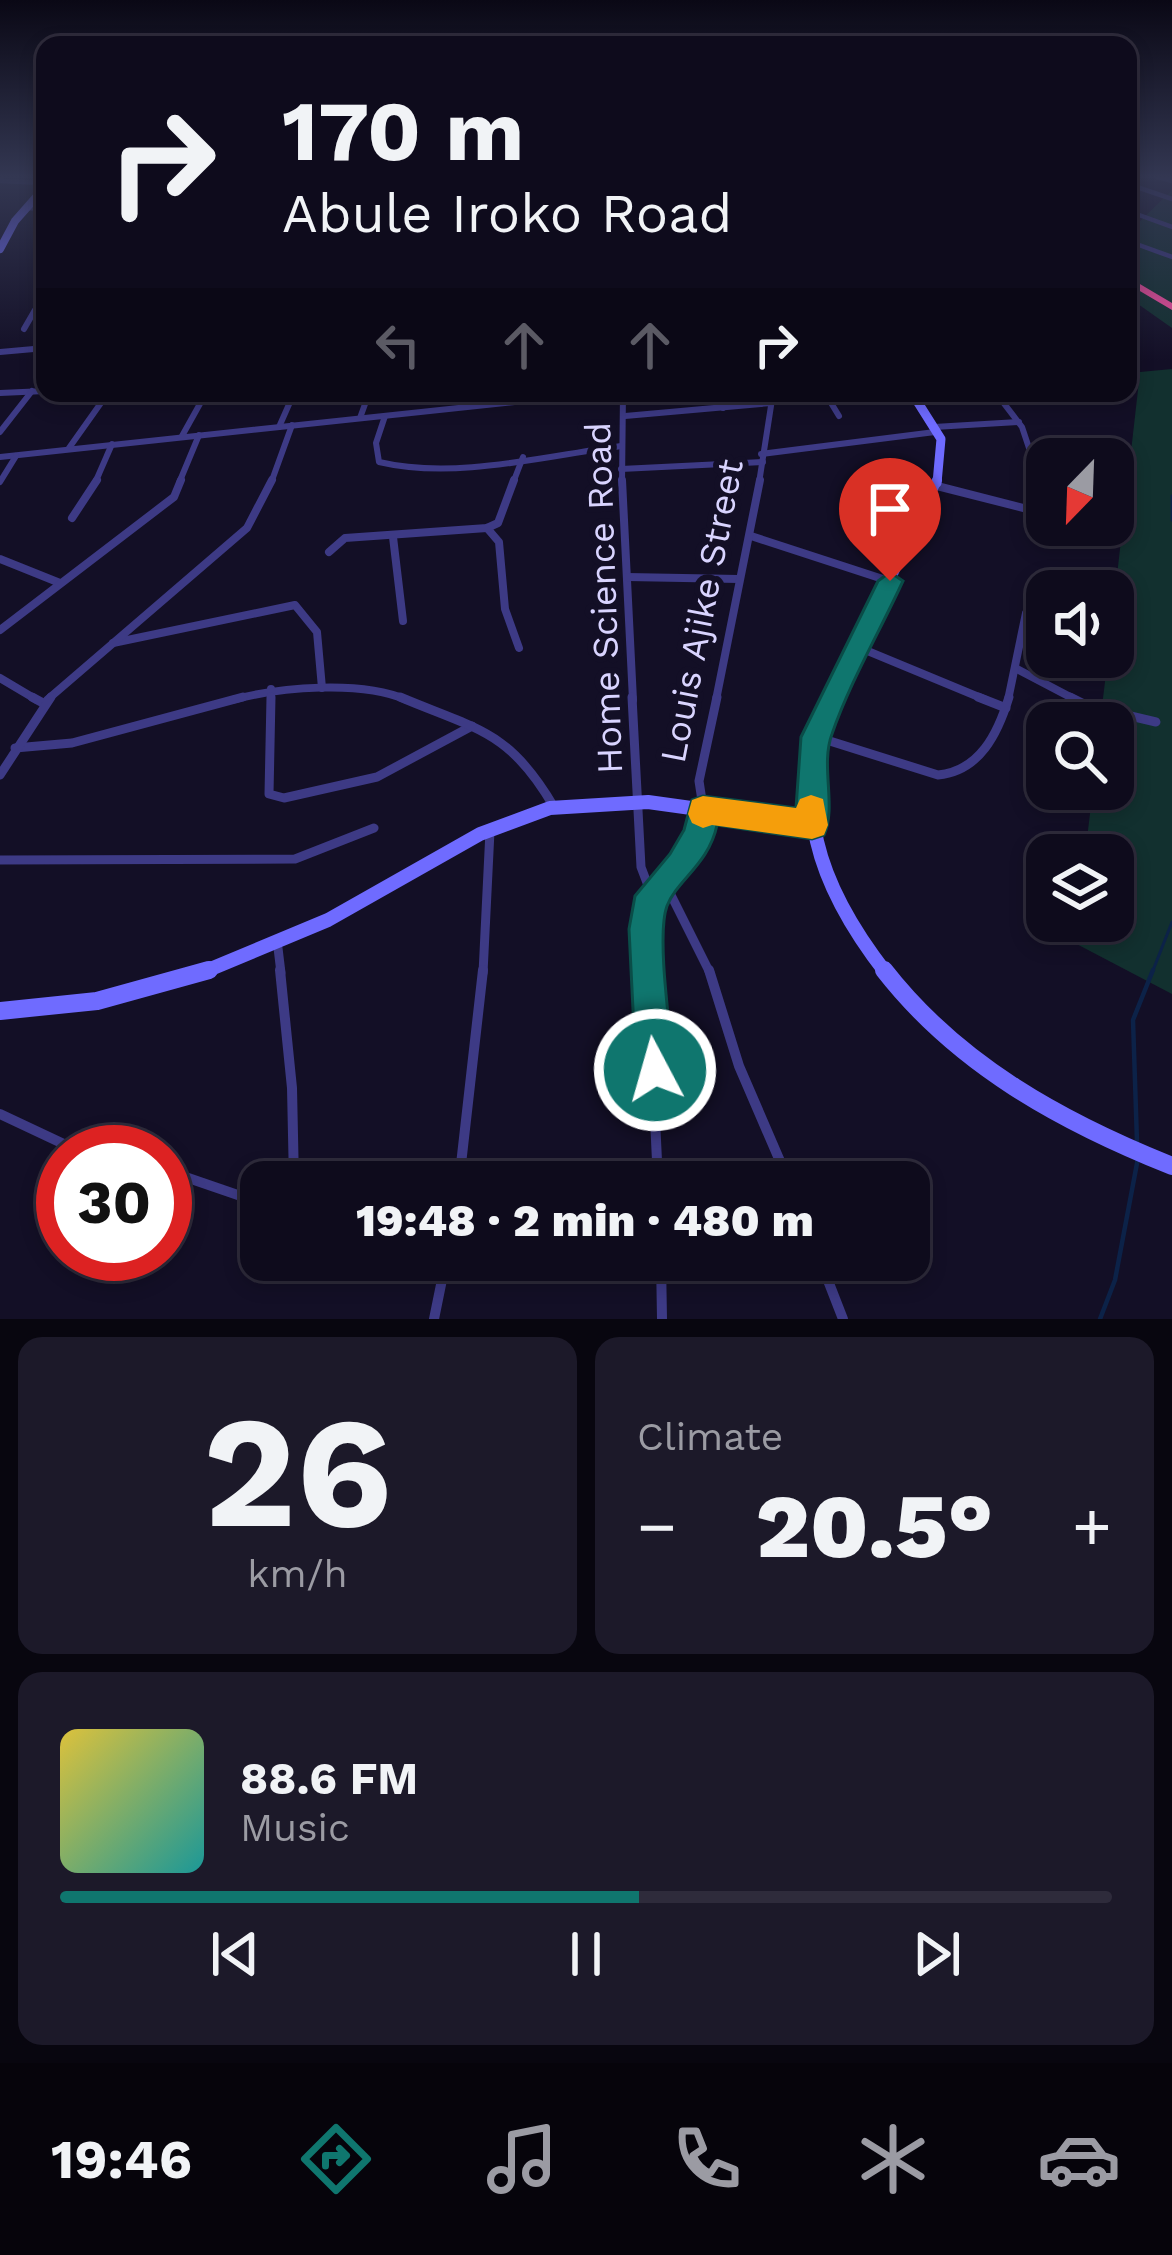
<!DOCTYPE html>
<meta charset="utf-8">
<style>
body{margin:0;font-family:"Work Sans",sans-serif;background:#1c1929;color:#f1f3f6;height:100vh;display:flex;flex-direction:column;font-size:45px;white-space:nowrap}
*{box-sizing:border-box;margin:0}
p{font-size:39px;color:#9b9ba3}
.icon{flex:none;width:66px;height:66px;fill:none;stroke:currentColor;stroke-width:2;stroke-linecap:round;stroke-linejoin:round}
.map{position:relative;height:1319px;overflow:hidden}
.panel{display:flex;flex-direction:column;gap:18px;padding:18px;background:#08060f;flex:1}
.panel>*{flex:none}
.banner{position:absolute;left:36px;top:36px;width:1101px;height:366px;border-radius:24px;box-shadow:0 6px 18px #0003,0 0 0 3px #2e2b3b;background:#0e0b1c;color:#f1f3f6;overflow:hidden}
.needle{width:78px;rotate:203deg}
.buttons{position:absolute;left:1026px;top:438px;display:grid;gap:24px}
.buttons a{display:grid;place-items:center;width:108px;height:108px;border-radius:24px;background:#0e0b1c;box-shadow:0 6px 18px #0003,0 0 0 3px #2e2b3b;font-size:60px}
.speed{position:absolute;left:36px;top:1125px;display:flex;gap:24px;font-size:60px;font-weight:700;text-align:center}
.speed>*{display:grid;place-content:center;width:156px;height:156px;border-radius:50%;background:#0e0b1c;box-shadow:0 6px 18px #0003,0 0 0 3px #2e2b3b;line-height:1}
.speed .limit{border:18px solid #d22;background:#fff;color:#111}
.pin{position:absolute;display:grid;place-items:center;width:102px;height:102px;color:#fff;margin:-123px -51px;border-radius:50% 50% 50% 0;rotate:-45deg;box-shadow:0 0 12px #0007}
.pin .icon{rotate:45deg}
.me{position:absolute;width:132px;margin:-66px;rotate:354deg;stroke-linejoin:round;filter:drop-shadow(0 0 9px #0008)}
.turn{display:flex;align-items:center;gap:42px;height:252px;padding:0 48px;font-size:54px}
.turn .icon{width:156px;height:156px;stroke-width:2.5}
.turn b{display:block;font-size:84px;line-height:102px}
.lanes{display:flex;align-items:center;height:114px;padding:0 48px;background:#0003;justify-content:center;gap:60px;direction:ltr}
.lanes .off{opacity:.35}
.big{font-size:90px;font-weight:800;line-height:1.1}
.panel .tile{flex:1;display:flex;flex-direction:column;justify-content:center;gap:18px;min-width:0;padding:0 42px;border-radius:24px;background:#1c1929}
.panel .dial{align-items:center;gap:0}
.dial b{font-size:156px;line-height:1}
.song{display:flex;align-items:center;gap:36px}
.cover{width:144px;height:144px;border-radius:18px;background:linear-gradient(135deg,hsl(50 70% 55%),hsl(180 70% 35%))}
.played{height:12px;border-radius:6px;background:linear-gradient(90deg,#0f766e 55%,#2e2b3b 55%)}
.keys{display:flex;justify-content:space-around;direction:ltr}
.heat{display:flex;justify-content:space-between;align-items:center;font-size:66px;direction:ltr}
.panel .tiles{flex:1;display:grid;gap:18px;grid-template-columns:1fr 1fr}
.tile:last-child{grid-column:span 2}
.trip{position:absolute;left:240px;top:1161px;width:690px;height:120px;border-radius:24px;background:#0e0b1c;box-shadow:0 6px 18px #0003,0 0 0 3px #2e2b3b;font-weight:800;line-height:120px;text-align:center}
.dock{display:flex;height:192px;justify-content:space-around;align-items:center;background:#06040b;color:#9b9ba3}
.dock .icon{width:84px;height:84px}
.dock .current{color:#0f766e}
.dock b{font-size:54px;color:#f1f3f6}
.map>svg:first-child{display:block}
</style>
<div class="map">
<svg width="1172" height="1319" viewBox="0 0 1172 1319">
<rect width="100%" height="100%" fill="#130f26"/>
<g fill="#12302f">
<path d="M1172,190v138l-44,-31v-64z"/>
<path d="M1172,369v625l-103,-54 8,-19h36v-66h-28l8,-66h20v-66h-13l8,-66h5v-46l27,-239z"/>
</g>
<g fill="none" stroke-linecap="round" stroke-linejoin="round">
<g stroke="#0c2248" stroke-width="3">
<path d="M1172,496v24"/>
<path d="M1152,973l20,-51"/>
</g>
<g stroke="#0c2248" stroke-width="4.5">
<path d="M1137,1142l-4,-122 20,-50"/>
<path d="M1100,1319l15,-39 23,-122"/>
</g>
<g stroke="#3d3a85" stroke-width="4.5">
<path d="M2,177l-2,4 45,2"/>
<path d="M1158,177l14,4"/>
<path d="M1128,184l44,15"/>
<path d="M25,208l20,1"/>
<path d="M1128,211l44,16"/>
<path d="M1128,241l44,16"/>
<path d="M33,313l12,-21"/>
</g>
<g stroke="#3d3a85" stroke-width="6">
<path d="M24,329l11,-19"/>
<path d="M0,352l45,-4"/>
<path d="M0,393l45,-2"/>
<path d="M719,393l4,15"/>
<path d="M825,393l14,23"/>
<path d="M996,393l26,34 7,21"/>
<path d="M1033,393l59,9"/>
<path d="M773,397l31,-4"/>
<path d="M385,416l-9,27 3,19c76,18 166,-6 242,-16"/>
<path d="M625,416l146,-13"/>
<path d="M360,418l9,-25"/>
<path d="M279,427l15,-34"/>
<path d="M934,427l85,-5"/>
<path d="M0,432l32,-41"/>
<path d="M182,436l24,-43"/>
<path d="M69,448l39,-55"/>
<path d="M761,454l174,-22"/>
<path d="M0,457l598,-64"/>
<path d="M621,469l142,-7"/>
<path d="M0,482l16,-26"/>
<path d="M95,483l17,-39"/>
<path d="M179,483l20,-48"/>
<path d="M271,483l21,-58"/>
<path d="M513,483l10,-26"/>
<path d="M622,483l1,-90"/>
<path d="M759,483l14,-90"/>
</g>
<g stroke="#3d3a85" stroke-width="8">
<path d="M622,480l11,220"/>
<path d="M937,486l110,28"/>
<path d="M72,518l25,-38"/>
<path d="M487,528l12,14 6,67 14,39"/>
<path d="M751,536l138,45"/>
<path d="M393,537l10,84"/>
<path d="M329,552l16,-14 142,-10 11,-5 16,-43"/>
<path d="M0,559l60,24"/>
<path d="M627,577l112,2"/>
<path d="M0,630l174,-133 7,-17"/>
<path d="M113,643l182,-38 22,27 5,56"/>
<path d="M858,647l128,53"/>
<path d="M1017,669l59,31"/>
<path d="M0,678l37,22"/>
<path d="M47,700l200,-172 25,-48"/>
<path d="M232,700c48,-13 129,-20 175,0"/>
<path d="M271,700v-11"/>
<path d="M716,700l44,-220"/>
<path d="M1008,700l18,-87 16,-26"/>
</g>
<g stroke="#3d3a85" stroke-width="9">
<path d="M32,697l11,6"/>
<path d="M271,697l-2,97 15,4 93,-21 95,-51"/>
<path d="M400,697c78,33 109,33 154,110"/>
<path d="M632,697l9,170 11,29"/>
<path d="M978,697l28,11"/>
<path d="M1070,697l18,9 68,16"/>
<path d="M1084,723l4,-17"/>
<path d="M817,737l121,38c42,-4 60,-42 71,-78"/>
<path d="M15,748l57,-5 171,-46"/>
<path d="M0,775l51,-78"/>
<path d="M0,860l295,-1 79,-31"/>
<path d="M664,881l46,92"/>
<path d="M278,948l3,25"/>
<path d="M483,973l7,-142"/>
<path d="M648,973l-2,-44 6,-33 30,-32 23,-44 -6,-39 18,-84"/>
</g>
<g stroke="#3d3a85" stroke-width="10">
<path d="M280,970l12,118 2,94"/>
<path d="M648,970l10,212"/>
<path d="M709,970l30,96 50,116"/>
<path d="M0,1114l68,32 53,6"/>
<path d="M165,1170l96,33"/>
<path d="M459,1182l24,-212"/>
<path d="M661,1260l1,59"/>
<path d="M820,1260l23,59"/>
<path d="M434,1319l12,-59"/>
</g>
<path stroke="#6f6bff" stroke-width="8" d="M0,249l15,-28 30,-34"/>
<path stroke="#6f6bff" stroke-width="9" d="M912,393l29,46 -4,44"/>
<path stroke="#6f6bff" stroke-width="10" d="M834,700l103,-220"/>
<g stroke="#6f6bff" stroke-width="14">
<path d="M835,697c-49,103 -16,190 51,276"/>
<path d="M201,973l127,-53 152,-86 70,-26 98,-6 165,23"/>
</g>
<g stroke="#6f6bff" stroke-width="18">
<path d="M884,970c74,95 178,152 288,196"/>
<path d="M0,1011l97,-10 112,-31"/>
</g>
<path fill="#ff4fa3" fill-rule="evenodd" d="M1128,277l44,26v7l-44,-26z"/>
</g>
<linearGradient id="sky" x2="0" y2="1"><stop stop-color="#0a0815"/><stop offset="0.49" stop-color="#333752"/><stop offset="1" stop-color="#333752" stop-opacity="0"/></linearGradient>
<rect width="1172" height="361" fill="url(#sky)"/>
<path fill="#0f766e" stroke="#0a4d48" stroke-width="3" d="M890,572l13,9c-23,50 -53,101 -71,153 -12,32 5,72 -8,101l-12,4 -95,-14c-8,39 -40,55 -50,81 -11,30 4,128 7,164l-5,13 -14,6 -14,-6 -5,-13 -7,-141 6,-33 35,-42 14,-24 8,-30 11,-4 93,12 5,-71 77,-156z"/>
<path fill="#f59e0b" d="M811,795l12,4 5,26 -4,10 -12,4 -100,-14 -9,3 -11,-5 -4,-9 4,-14 11,-4 93,12 4,-9z"/>
<g text-anchor="middle" dominant-baseline="central" stroke-width="12" stroke-linejoin="round" paint-order="stroke">
<g font-size="36" fill="#d9d4ff" stroke="#130f26">
<text transform="translate(604 598) rotate(-92)">Home Science Road</text>
<text transform="translate(702 611) rotate(-79)">Louis Ajike Street</text>
</g>
</g>
</svg>
<div class="buttons">
<a><svg class="needle" viewBox="-14 -14 28 28"><path d="M0-13l5 13h-10z" fill="#e53935"/><path d="M0 13l5-13h-10z" fill="#9b9ba3"/></svg></a>
<a><svg class="icon" aria-label="sound" viewBox="0 0 24 24"><path d="M4 9h4l5-4v14l-5-4H4zM17 9q2 3 0 6"/></svg></a>
<a><svg class="icon" aria-label="search" viewBox="0 0 24 24"><circle cx="10" cy="10" r="6"/><path d="M15 15l6 6"/></svg></a>
<a><svg class="icon" aria-label="layers" viewBox="0 0 24 24"><path d="M12 4l9 5-9 5-9-5zM3 14l9 5 9-5"/></svg></a>
</div>
<div class="speed"><div class="limit">30</div></div>
<div class="pin" style="left:890px;top:581px;background:#d93025"><svg class="icon" aria-label="arrive" viewBox="0 0 24 24"><path d="M6 21V4h12l-3 4 3 4H6"/></svg></div>
<svg class="me" style="left:655px;top:1070px" viewBox="-20 -20 40 40"><circle r="17" fill="#0f766e" stroke="#fff" stroke-width="3"/><path d="M0-11L8 9 0 5-8 9z" fill="#fff"/></svg>
<div class="trip">19:48 · 2 min · 480 m</div>
<div class="banner">
<div class="turn"><svg class="icon" aria-label="right" viewBox="0 0 24 24"><path d="M7 20v-9h11M14 6l5 5-5 5"/></svg><div><b>170 m</b>Abule Iroko Road</div></div>
<div class="lanes"><svg class="icon off" aria-label="left" viewBox="0 0 24 24"><path d="M17 20v-9H6M10 6l-5 5 5 5"/></svg><svg class="icon off" aria-label="ahead" viewBox="0 0 24 24"><path d="M12 20V5M6 11l6-6 6 6"/></svg><svg class="icon off" aria-label="ahead" viewBox="0 0 24 24"><path d="M12 20V5M6 11l6-6 6 6"/></svg><svg class="icon" aria-label="right" viewBox="0 0 24 24"><path d="M7 20v-9h11M14 6l5 5-5 5"/></svg></div>
</div>
</div>
<section class="panel">
<div class="tiles">
<div class="tile dial"><b>26</b><p>km/h</p></div>
<div class="tile"><p>Climate</p>
<div class="heat"><a>−</a><b class="big">20.5°</b><a>+</a></div>
</div>
<div class="tile">
<div class="song"><i class="cover"></i><div><b>88.6 FM</b><p>Music</p></div></div>
<div class="played"></div>
<div class="keys"><svg class="icon" aria-label="previous" viewBox="0 0 24 24"><path d="M18 5L8 12l10 7zM5 5v14"/></svg><svg class="icon" aria-label="pause" viewBox="0 0 24 24"><path d="M8 5v14M16 5v14"/></svg><svg class="icon" aria-label="next" viewBox="0 0 24 24"><path d="M6 5l10 7-10 7zM19 5v14"/></svg></div>
</div>
</div>
</section>
<nav class="dock">
<b>19:46</b>
<svg class="icon current" aria-label="directions" viewBox="0 0 24 24"><path d="M12 3l9 9-9 9-9-9zM9 14v-3h6M13 9l2 2-2 2"/></svg>
<svg class="icon" aria-label="music" viewBox="0 0 24 24"><path d="M9 18V5l10-2v13"/><circle cx="6" cy="18" r="3"/><circle cx="16" cy="16" r="3"/></svg>
<svg class="icon" aria-label="phone" viewBox="0 0 24 24"><path d="M5 4h4l2 5-3 2q2 4 5 5l2-3 5 2v4C11 20 4 13 5 4z"/></svg>
<svg class="icon" aria-label="climate" viewBox="0 0 24 24"><path d="M12 3v18M4 7l16 10M4 17L20 7"/></svg>
<svg class="icon" aria-label="car" viewBox="0 0 24 24"><path d="M5 17H2v-5l4-1 3-4h7l3 4 3 1v5h-3M9 17h6M6 11h13"/><circle cx="7" cy="17" r="2"/><circle cx="17" cy="17" r="2"/></svg>
</nav>
